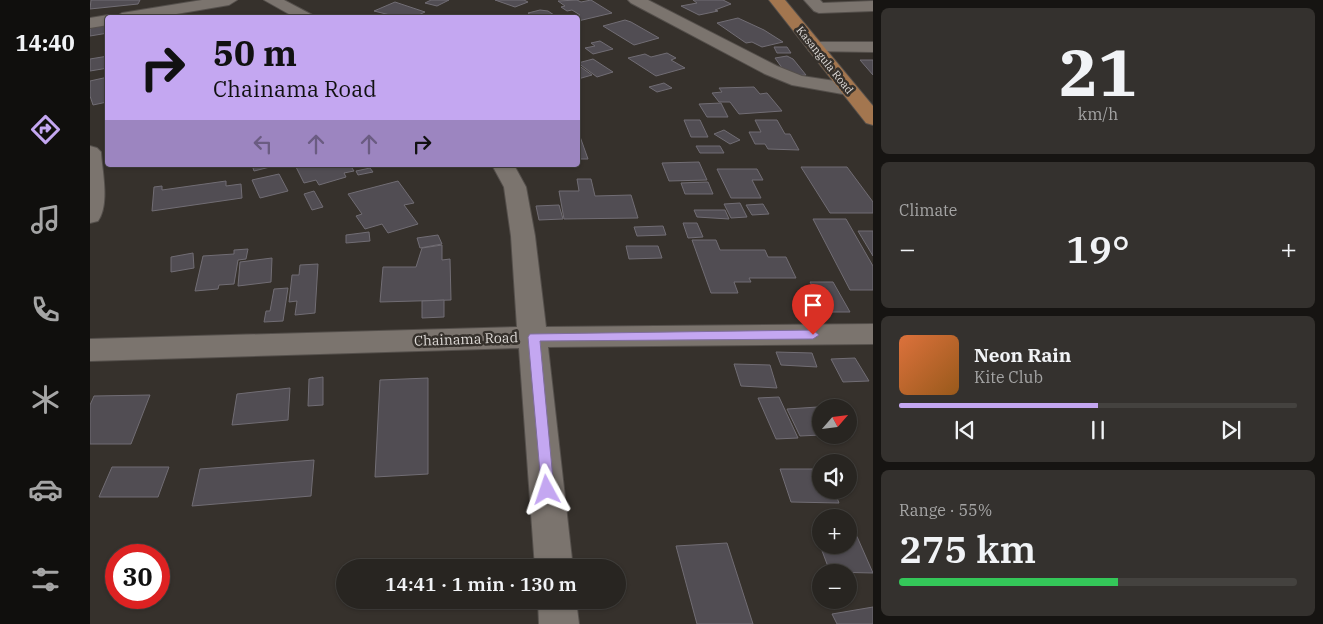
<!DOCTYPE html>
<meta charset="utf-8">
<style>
body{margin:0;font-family:"IBM Plex Serif",serif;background:#34312e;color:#f1f3f6;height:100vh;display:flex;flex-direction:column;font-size:19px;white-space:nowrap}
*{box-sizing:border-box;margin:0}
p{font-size:16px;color:#a5a5a5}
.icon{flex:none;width:28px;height:28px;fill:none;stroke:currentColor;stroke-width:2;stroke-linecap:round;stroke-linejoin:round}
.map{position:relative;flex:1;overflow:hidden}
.side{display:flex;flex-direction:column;gap:8px;padding:8px;background:#161412;width:450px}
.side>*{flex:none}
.hud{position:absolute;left:15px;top:15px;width:475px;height:152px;border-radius:5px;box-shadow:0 1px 4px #0004,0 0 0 1px #44423f;background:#c4a7f1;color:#111;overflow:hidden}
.needle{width:32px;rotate:62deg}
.controls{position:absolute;left:722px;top:399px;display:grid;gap:10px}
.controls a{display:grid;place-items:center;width:45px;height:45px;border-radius:50%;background:#282521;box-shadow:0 1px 4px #0004,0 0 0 1px #44423f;font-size:25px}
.speed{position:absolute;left:15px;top:544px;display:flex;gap:10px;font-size:25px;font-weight:700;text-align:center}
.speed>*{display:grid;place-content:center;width:65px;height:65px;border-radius:50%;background:#282521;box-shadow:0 1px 4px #0004,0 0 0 1px #44423f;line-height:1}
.speed .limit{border:8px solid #d22;background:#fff;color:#111}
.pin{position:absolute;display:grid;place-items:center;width:42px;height:42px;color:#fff;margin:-51px -21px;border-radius:50% 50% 50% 0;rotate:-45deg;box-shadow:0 0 5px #0007}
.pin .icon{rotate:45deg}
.me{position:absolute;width:55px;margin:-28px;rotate:355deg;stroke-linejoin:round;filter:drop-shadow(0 0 4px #0008)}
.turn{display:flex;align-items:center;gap:18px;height:105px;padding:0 25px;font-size:22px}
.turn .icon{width:65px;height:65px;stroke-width:2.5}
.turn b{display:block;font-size:35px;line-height:42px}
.lanes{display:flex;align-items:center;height:48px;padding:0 25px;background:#0003;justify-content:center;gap:25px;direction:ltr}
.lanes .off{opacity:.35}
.big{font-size:38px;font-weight:600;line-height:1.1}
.side .widget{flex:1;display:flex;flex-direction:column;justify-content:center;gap:8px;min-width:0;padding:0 18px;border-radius:8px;background:#34312e}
.side .dial{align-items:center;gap:0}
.dial b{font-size:65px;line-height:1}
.song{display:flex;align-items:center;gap:15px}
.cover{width:60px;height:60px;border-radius:8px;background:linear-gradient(135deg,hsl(20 70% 55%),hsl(30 70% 35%))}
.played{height:5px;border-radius:2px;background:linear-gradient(90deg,#c4a7f1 50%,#44423f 50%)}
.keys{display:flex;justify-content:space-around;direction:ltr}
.heat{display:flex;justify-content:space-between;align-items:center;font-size:28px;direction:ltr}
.charge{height:8px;border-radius:4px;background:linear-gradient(90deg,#34c759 55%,#44423f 0)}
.trip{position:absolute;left:246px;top:559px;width:290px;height:50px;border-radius:25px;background:#282521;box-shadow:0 1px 4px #0004,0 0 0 1px #44423f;font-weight:600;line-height:50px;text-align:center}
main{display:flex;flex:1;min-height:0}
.tab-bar{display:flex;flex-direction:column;width:90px;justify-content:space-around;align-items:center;background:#100f0d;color:#a5a5a5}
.tab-bar .icon{width:35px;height:35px}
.tab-bar .active{color:#c4a7f1}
.tab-bar b{font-size:22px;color:#f1f3f6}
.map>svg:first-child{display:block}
</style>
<main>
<nav class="tab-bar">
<b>14:40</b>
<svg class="icon active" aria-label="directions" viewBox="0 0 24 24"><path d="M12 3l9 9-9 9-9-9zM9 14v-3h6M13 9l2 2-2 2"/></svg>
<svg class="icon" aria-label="music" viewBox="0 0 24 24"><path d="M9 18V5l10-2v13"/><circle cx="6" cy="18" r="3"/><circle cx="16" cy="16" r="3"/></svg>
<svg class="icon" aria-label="phone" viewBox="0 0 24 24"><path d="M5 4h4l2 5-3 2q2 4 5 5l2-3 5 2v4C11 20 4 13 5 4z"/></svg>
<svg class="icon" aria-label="climate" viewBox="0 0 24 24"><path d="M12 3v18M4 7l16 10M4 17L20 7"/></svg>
<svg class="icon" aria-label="car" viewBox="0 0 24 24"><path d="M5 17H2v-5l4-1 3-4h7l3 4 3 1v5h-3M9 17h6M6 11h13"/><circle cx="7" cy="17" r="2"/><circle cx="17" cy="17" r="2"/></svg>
<svg class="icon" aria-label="filters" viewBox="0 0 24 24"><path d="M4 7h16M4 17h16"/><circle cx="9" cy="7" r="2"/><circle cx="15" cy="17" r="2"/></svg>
</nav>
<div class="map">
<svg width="783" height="624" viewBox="0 0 783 624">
<rect width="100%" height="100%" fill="#36312c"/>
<g fill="#514d53" stroke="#716d74">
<path d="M1,0h49l-2,4 -48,5z"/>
<path d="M341,0h18l-12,6 -12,-3z"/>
<path d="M405,0h29l4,2 -13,5z"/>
<path d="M487,0l4,2 10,-2 21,13 -34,8v-3l-9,-1 11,-2 -8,-5 -5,1 -6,-4 4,-1 -7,-5z"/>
<path d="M603,0h30l8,4 -16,6 3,1 -19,4 -18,-9 16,-3z"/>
<path d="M305,2l30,10 -13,6h-10l-28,-7z"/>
<path d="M450,10l8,1 6,4 -19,3 -7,-5z"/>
<path d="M648,18l26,12 19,12 -21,5 -10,-5 -6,1 -29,-20z"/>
<path d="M535,20l6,2 28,16 -25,7 -31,-19z"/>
<path d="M18,25v8l-18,3v-8z"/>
<path d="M510,41l13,8 -20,5 -8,-6 10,-2 -4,-3z"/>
<path d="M684,47h13l4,6h-14z"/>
<path d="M577,53l9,5 -5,2 14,8 -29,8 -28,-18 17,-4 6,3z"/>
<path d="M18,56v12l-18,3v-12z"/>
<path d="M697,56l6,3 13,16 -13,1 -8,-4 -10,-14z"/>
<path d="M503,59l20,13 -16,5 -19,-14z"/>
<path d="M770,60h13v15z"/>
<path d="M488,65l14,10 -14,4z"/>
<path d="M18,77l-1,25 -14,3 -3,-9v-15z"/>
<path d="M574,83l8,5 -15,4 -8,-5z"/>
<path d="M664,87l6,7 7,-1 15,18 -43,3 -9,-12h-11l-7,-9 10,-1 -3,-4z"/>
<path d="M631,103l7,14h-21l-8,-13z"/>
<path d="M594,120h16l8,17h-17z"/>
<path d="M665,120h22l8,14h5l9,16 -31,-1 -3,-5h-10l-6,-12h12z"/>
<path d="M634,130l16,10 -10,4 -16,-10z"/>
<path d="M488,131l10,28h-10z"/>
<path d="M606,146h24l4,7h-24z"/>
<path d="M609,162l8,18 -38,1 -7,-18z"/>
<path d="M162,165h26l-24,6z"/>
<path d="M215,165h45l4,6 -10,2 2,4 -27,8 -3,-5 -12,3 -8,-16z"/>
<path d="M711,167h46l26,35v11h-43z"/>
<path d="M280,168l3,4 -15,3 -2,-4z"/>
<path d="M627,169h40l6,11h-11l9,18h-30z"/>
<path d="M189,174l9,17 -28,7 -8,-18z"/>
<path d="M487,179h14l4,17 36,-1 7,23 -74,1 -5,-28h20z"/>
<path d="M136,181v5l15,-2 1,14 -90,13 2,-24 8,-1v4z"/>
<path d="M308,181l16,22 -10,2 14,19 -30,9 -6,-9 -17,5 -9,-13 6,-2 -14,-20z"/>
<path d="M618,182l5,12h-28l-4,-11z"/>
<path d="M224,191l9,16 -11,3 -8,-16z"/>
<path d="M650,203l7,14 -16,1 -7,-14z"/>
<path d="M673,204l6,10 -17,1 -6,-10z"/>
<path d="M469,205l4,14 -24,1 -3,-14z"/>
<path d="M604,210h31l4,9 -32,-2z"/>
<path d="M723,219h33l27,47v24h-23z"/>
<path d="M593,223h14l6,14 -15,1z"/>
<path d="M573,226l3,9 -29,1 -3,-9z"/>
<path d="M768,231h15v25z"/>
<path d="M279,232l1,9 -24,2v-8z"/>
<path d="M348,235l4,9 -22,4 -3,-10z"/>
<path d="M602,240h24l4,10h45l3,7h18l10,21h-47l2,4h-17l4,11h-27z"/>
<path d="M352,245v15l8,-1 1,41 -71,2 3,-35h33l6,-19z"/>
<path d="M536,246h32l4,12 -33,1z"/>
<path d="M158,249l-2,10 -8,1 -4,24 -15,1 -1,4 -23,2 8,-35 31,-2v-4z"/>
<path d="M103,253l1,15 -23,4v-15z"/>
<path d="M182,258l-1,24 -33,4 2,-24z"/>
<path d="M228,264l-3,49 -20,2 2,-14 -8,1 3,-27h7l1,-10z"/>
<path d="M720,282h23l17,30h-23z"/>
<path d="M198,288l-5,33 -19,1 2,-11h4l4,-22z"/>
<path d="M354,300v17l-22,1v-17z"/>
<path d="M686,352l36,1 5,14 -36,-2z"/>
<path d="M765,358l14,23 -26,1 -12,-23z"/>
<path d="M644,364l36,1 7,23 -36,-2z"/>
<path d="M233,377v28l-15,1 1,-27z"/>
<path d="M338,378v96l-53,3 5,-97z"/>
<path d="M200,388l-2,32 -56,5 5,-31z"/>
<path d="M60,395l-19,49h-41v-39l4,-9z"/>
<path d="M689,397l19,41 -22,1 -18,-41z"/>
<path d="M743,406l-12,2v27l-21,1 -13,-27z"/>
<path d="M224,460l-3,36 -119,10 8,-37z"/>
<path d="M22,467h57l-11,30h-59z"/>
<path d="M690,469h41v21h13l5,13 -48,-1z"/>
<path d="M725,532h6v13h28v-13h6l18,41 -43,-1z"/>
<path d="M637,543l26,81h-56l-21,-78z"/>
<path d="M783,607v17h-36l-5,-10z"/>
</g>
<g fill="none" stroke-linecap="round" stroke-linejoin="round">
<g stroke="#544f4b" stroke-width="2">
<g id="minor">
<path d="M112,0h35l-8,5 -76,13h-39l8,-5z"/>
<path d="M174,0h20l34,18h-22z"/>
<path d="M538,0h20l129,66 25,10 46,7 7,2 2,4 -2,4 -7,2 -56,-10 -27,-11 -134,-71z"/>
<path d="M714,0h16l3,3 50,-2v10l-54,2 -5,-2z"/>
<path d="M18,15l6,3h-6v7l-18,3v-10z"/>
<path d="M725,42h58v10l-64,-1 -2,-4 2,-4z"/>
<path d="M0,146l7,2 4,4c1,19 9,52 -3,69l-8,2z"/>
<path d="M402,165h22l12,22 9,49 11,91 327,-3v20l-325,3 25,221h-38l-16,-220 -429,13v-22l427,-12 -6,-91 -7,-49z"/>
<path d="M448,600h38l3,24h-40z"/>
</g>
</g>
<g stroke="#544f4b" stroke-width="2">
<path id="major" d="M679,0h16l88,106v19l-7,-2z"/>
</g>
<use href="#minor" fill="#7b746e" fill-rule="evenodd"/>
<use href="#major" fill="#a3764f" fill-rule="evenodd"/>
</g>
<path fill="#c4a7f1" stroke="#7f6d9d" d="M723,330l6,5 -6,4 -273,2 14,149 -2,5 -5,2 -5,-2 -14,-158 2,-3z"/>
<g text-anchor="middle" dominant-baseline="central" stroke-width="5" stroke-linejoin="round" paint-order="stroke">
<g font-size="11" fill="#dedad7" stroke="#36312c">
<text transform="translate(735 60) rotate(51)">Kasangula Road</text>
</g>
<g font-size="14" fill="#dedad7" stroke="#36312c">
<text transform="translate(376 339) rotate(-2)">Chainama Road</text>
</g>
</g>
</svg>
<div class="controls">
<a><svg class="needle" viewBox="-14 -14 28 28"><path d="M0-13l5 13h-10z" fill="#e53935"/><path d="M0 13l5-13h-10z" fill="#a5a5a5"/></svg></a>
<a><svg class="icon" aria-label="sound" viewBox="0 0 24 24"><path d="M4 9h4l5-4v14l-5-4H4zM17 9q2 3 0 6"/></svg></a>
<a>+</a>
<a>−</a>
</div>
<div class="speed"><div class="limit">30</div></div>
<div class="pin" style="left:723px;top:335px;background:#d93025"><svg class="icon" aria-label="arrive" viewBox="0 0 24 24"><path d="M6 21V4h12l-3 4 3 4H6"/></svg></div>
<svg class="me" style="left:457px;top:490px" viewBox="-20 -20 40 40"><path d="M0-17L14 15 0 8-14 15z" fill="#c4a7f1" stroke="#fff" stroke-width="4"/></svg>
<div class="trip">14:41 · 1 min · 130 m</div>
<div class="hud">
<div class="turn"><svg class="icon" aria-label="right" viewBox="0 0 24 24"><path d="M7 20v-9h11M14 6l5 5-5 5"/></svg><div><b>50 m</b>Chainama Road</div></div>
<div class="lanes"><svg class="icon off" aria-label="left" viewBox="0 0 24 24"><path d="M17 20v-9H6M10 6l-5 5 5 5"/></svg><svg class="icon off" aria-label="ahead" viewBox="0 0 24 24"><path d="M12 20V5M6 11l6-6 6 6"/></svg><svg class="icon off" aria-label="ahead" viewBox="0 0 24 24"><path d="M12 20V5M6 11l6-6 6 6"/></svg><svg class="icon" aria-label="right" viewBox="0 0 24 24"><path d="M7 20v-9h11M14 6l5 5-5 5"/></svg></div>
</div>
</div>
<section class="side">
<div class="widget dial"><b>21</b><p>km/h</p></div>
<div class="widget"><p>Climate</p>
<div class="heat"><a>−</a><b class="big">19°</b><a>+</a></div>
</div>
<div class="widget">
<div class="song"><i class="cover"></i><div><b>Neon Rain</b><p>Kite Club</p></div></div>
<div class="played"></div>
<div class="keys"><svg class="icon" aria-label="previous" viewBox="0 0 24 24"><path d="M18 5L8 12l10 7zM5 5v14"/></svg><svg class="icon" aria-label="pause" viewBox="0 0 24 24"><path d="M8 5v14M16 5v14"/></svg><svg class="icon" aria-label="next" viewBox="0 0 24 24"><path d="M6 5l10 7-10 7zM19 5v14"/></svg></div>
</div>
<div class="widget"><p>Range · 55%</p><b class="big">275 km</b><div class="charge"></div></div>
</section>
</main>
